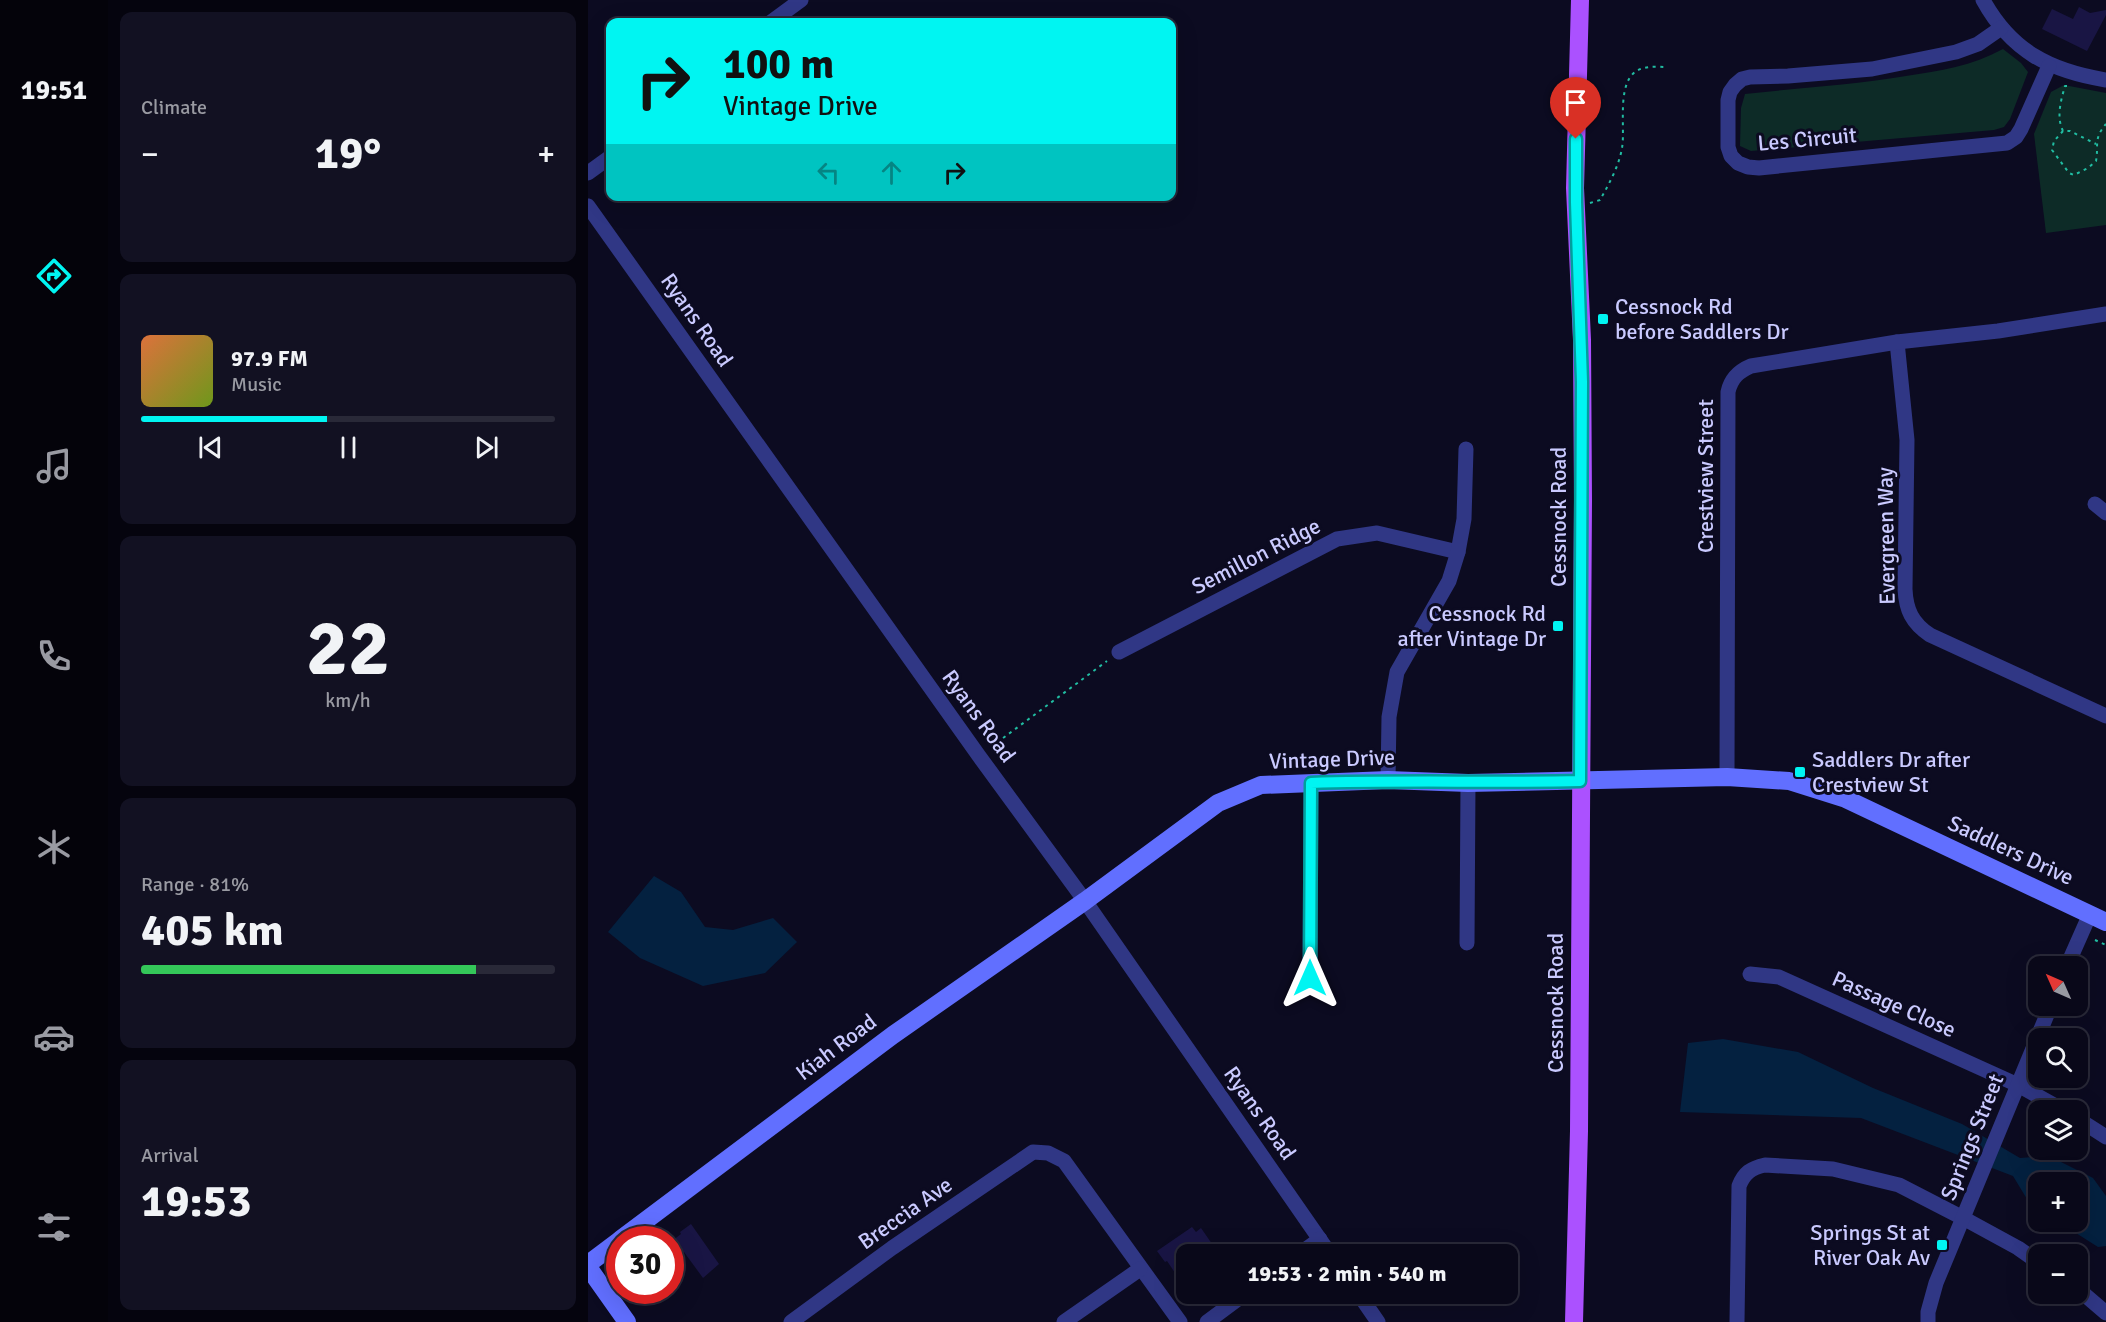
<!DOCTYPE html>
<meta charset="utf-8">
<style>
body{margin:0;font-family:Signika,sans-serif;background:#121122;color:#f1f3f6;height:100vh;display:flex;flex-direction:column;font-size:22px;white-space:nowrap}
*{box-sizing:border-box;margin:0}
p{font-size:20px;color:#999aa2}
.icon{flex:none;width:33px;height:33px;fill:none;stroke:currentColor;stroke-width:2;stroke-linecap:round;stroke-linejoin:round}
.map{position:relative;flex:1;overflow:hidden}
.panel{display:flex;flex-direction:column;gap:12px;padding:12px;background:#05040e;width:480px}
.panel>*{flex:none}
.top-card{position:absolute;left:18px;top:18px;width:570px;height:183px;border-radius:12px;box-shadow:0 6px 24px #0002,0 0 0 2px #292938;background:#00f5f2;color:#111;overflow:hidden}
.needle{width:39px;rotate:315deg}
.buttons{position:absolute;left:1440px;top:956px;display:grid;gap:12px}
.buttons a{display:grid;place-items:center;width:60px;height:60px;border-radius:12px;background:#090819;box-shadow:0 6px 24px #0002,0 0 0 2px #292938;font-size:30px}
.speed{position:absolute;left:18px;top:1226px;display:flex;gap:12px;font-size:30px;font-weight:700;text-align:center}
.speed>*{display:grid;place-content:center;width:78px;height:78px;border-radius:50%;background:#090819;box-shadow:0 6px 24px #0002,0 0 0 2px #292938;line-height:1}
.speed .limit{border:9px solid #d22;background:#fff;color:#111}
.pin{position:absolute;display:grid;place-items:center;width:51px;height:51px;color:#fff;margin:-62px -26px;border-radius:50% 50% 50% 0;rotate:-45deg;box-shadow:0 0 6px #0007}
.pin .icon{rotate:45deg}
.me{position:absolute;width:66px;margin:-33px;rotate:0deg;stroke-linejoin:round;filter:drop-shadow(0 0 4px #0008)}
.turn{display:flex;align-items:center;gap:21px;height:126px;padding:0 18px;font-size:27px}
.turn .icon{width:78px;height:78px;stroke-width:2.5}
.turn b{display:block;font-size:42px;line-height:51px}
.lanes{display:flex;align-items:center;height:57px;padding:0 18px;background:#0003;justify-content:center;gap:30px;direction:ltr}
.lanes .off{opacity:.35}
.big{font-size:45px;font-weight:700;line-height:1.1}
.panel .widget{flex:1;display:flex;flex-direction:column;justify-content:center;gap:9px;min-width:0;padding:0 21px;border-radius:12px;background:#121122}
.panel .dial{align-items:center;gap:0}
.dial b{font-size:78px;line-height:1}
.song{display:flex;align-items:center;gap:18px}
.cover{width:72px;height:72px;border-radius:9px;background:linear-gradient(135deg,hsl(20 70% 55%),hsl(80 70% 35%))}
.played{height:6px;border-radius:3px;background:linear-gradient(90deg,#00f5f2 45%,#292938 45%)}
.keys{display:flex;justify-content:space-around;direction:ltr}
.heat{display:flex;justify-content:space-between;align-items:center;font-size:33px;direction:ltr}
.charge{height:9px;border-radius:4px;background:linear-gradient(90deg,#34c759 81%,#292938 0)}
.trip{position:absolute;left:588px;top:1244px;width:342px;height:60px;border-radius:12px;background:#090819;box-shadow:0 6px 24px #0002,0 0 0 2px #292938;font-weight:700;line-height:60px;text-align:center}
main{display:flex;flex:1;min-height:0}
.menu{display:flex;flex-direction:column;width:108px;justify-content:space-around;align-items:center;background:#04030a;color:#999aa2}
.menu .icon{width:42px;height:42px}
.menu .active{color:#00f5f2}
.menu b{font-size:27px;color:#f1f3f6}
.map>svg:first-child{display:block}
</style>
<main>
<nav class="menu">
<b>19:51</b>
<svg class="icon active" aria-label="directions" viewBox="0 0 24 24"><path d="M12 3l9 9-9 9-9-9zM9 14v-3h6M13 9l2 2-2 2"/></svg>
<svg class="icon" aria-label="music" viewBox="0 0 24 24"><path d="M9 18V5l10-2v13"/><circle cx="6" cy="18" r="3"/><circle cx="16" cy="16" r="3"/></svg>
<svg class="icon" aria-label="phone" viewBox="0 0 24 24"><path d="M5 4h4l2 5-3 2q2 4 5 5l2-3 5 2v4C11 20 4 13 5 4z"/></svg>
<svg class="icon" aria-label="climate" viewBox="0 0 24 24"><path d="M12 3v18M4 7l16 10M4 17L20 7"/></svg>
<svg class="icon" aria-label="car" viewBox="0 0 24 24"><path d="M5 17H2v-5l4-1 3-4h7l3 4 3 1v5h-3M9 17h6M6 11h13"/><circle cx="7" cy="17" r="2"/><circle cx="17" cy="17" r="2"/></svg>
<svg class="icon" aria-label="filters" viewBox="0 0 24 24"><path d="M4 7h16M4 17h16"/><circle cx="9" cy="7" r="2"/><circle cx="15" cy="17" r="2"/></svg>
</nav>
<section class="panel">
<div class="widget"><p>Climate</p>
<div class="heat"><a>−</a><b class="big">19°</b><a>+</a></div>
</div>
<div class="widget">
<div class="song"><i class="cover"></i><div><b>97.9 FM</b><p>Music</p></div></div>
<div class="played"></div>
<div class="keys"><svg class="icon" aria-label="previous" viewBox="0 0 24 24"><path d="M18 5L8 12l10 7zM5 5v14"/></svg><svg class="icon" aria-label="pause" viewBox="0 0 24 24"><path d="M8 5v14M16 5v14"/></svg><svg class="icon" aria-label="next" viewBox="0 0 24 24"><path d="M6 5l10 7-10 7zM19 5v14"/></svg></div>
</div>
<div class="widget dial"><b>22</b><p>km/h</p></div>
<div class="widget"><p>Range · 81%</p><b class="big">405 km</b><div class="charge"></div></div>
<div class="widget"><p>Arrival</p><b class="big">19:53</b></div>
</section>
<div class="map">
<svg width="1518" height="1322" viewBox="0 0 1518 1322">
<rect width="100%" height="100%" fill="#0c0b21"/>
<g fill="#0d2b27">
<path d="M1415,49l18,14 7,9 -18,47 -6,8 -10,3 -243,21 -11,-5 1,-38 4,-14c54,-6 107,-9 161,-18 34,-5 66,-10 97,-27z"/>
<path d="M1476,85l42,8v132l-60,8 -12,-99 17,-42z"/>
</g>
<g fill="#042140">
<path d="M66,876l27,16 24,35 28,3 40,-12 24,24 -32,31 -62,13 -63,-28 -32,-26z"/>
<path d="M1135,1039l75,13 75,36 89,36 58,34 29,-2 44,22 13,18v50l-8,1 -41,-26h21v-39h-40v28l-8,-6 -17,-28 -152,-58 -181,-6 8,-69z"/>
</g>
<g fill="#191544">
<path d="M1491,7l11,6 16,-3v5l-19,36 -45,-22 10,-20 21,10z"/>
<path d="M103,1224l28,40 -16,14 -19,-26 -3,2 -9,-13 9,-7 -1,-2z"/>
<path d="M604,1227l4,5 5,-4 18,26h-33v35l-19,-28 -2,1 -8,-11z"/>
</g>
<g fill="none" stroke-linecap="round" stroke-linejoin="round">
<g stroke="#21bda2" stroke-width="2" stroke-dasharray="3 4.5" stroke-linecap="butt">
<path d="M1479,86h-2c-4,14 -9,31 -2,45h7l26,13"/>
<path d="M1475,131l-9,10 -2,9 17,23 5,2 14,-7 8,-7c3,-16 -3,-22 10,-37"/>
<path d="M1002,203l10,-3c9,-16 19,-34 22,-52 4,-22 -8,-74 22,-80 7,-2 16,-1 23,-1"/>
<path d="M403,747l116,-86"/>
<path d="M1507,940l11,5"/>
</g>
<g stroke="#303785" stroke-width="15">
<path d="M1395,0c28,51 67,71 123,80"/>
<path d="M183,22l30,-22"/>
<path d="M1413,28l-23,16 -22,8 -84,17 -84,7 -38,1 -8,2 -7,6 -5,7 -2,8v47l3,9 7,7 10,4 11,1 248,-25 9,-6 5,-8 28,-63"/>
<path d="M0,173l22,-16"/>
<path d="M0,206l391,550 106,145 245,353"/>
<path d="M1309,342l10,98 -2,149c1,21 7,34 25,46l176,81"/>
<path d="M1507,504l11,9"/>
<path d="M531,652l218,-113 40,-6 81,19"/>
<path d="M1139,777l1,-385c3,-14 11,-21 23,-26l146,-24 101,-11 108,-17"/>
<path d="M800,780l1,-63 8,-45 52,-91 9,-29 6,-33 2,-70"/>
<path d="M879,943l1,-160"/>
<path d="M1479,966l23,-52"/>
<path d="M1162,974l29,3 239,108 45,25"/>
<path d="M722,978l1,-195"/>
<path d="M1490,1119l28,18"/>
<path d="M711,1254l21,-15"/>
<path d="M1490,1289l28,24"/>
<path d="M770,1293l20,29"/>
<path d="M203,1322l101,-74 141,-96 15,1 16,8 116,161"/>
<path d="M476,1322l76,-53"/>
<path d="M619,1322l39,-29"/>
<path d="M1149,1322l2,-136c5,-13 12,-18 26,-21l68,4 66,16 64,33 55,30 20,14"/>
<path d="M1340,1322v-10l8,-29 115,-278"/>
</g>
<g stroke="#616fff" stroke-width="18">
<path d="M33,1239l272,-204 192,-134 133,-98 43,-18 127,-5 80,3 259,-6 62,4 57,18 260,123"/>
<path d="M0,1264l32,-24"/>
<path d="M0,1267l39,55"/>
</g>
<path stroke="#ab51ff" stroke-width="18" d="M986,1322l5,-191 4,-630 -1,-161 -7,-152 5,-188"/>
</g>
<g fill="none" stroke-linecap="round" stroke-linejoin="round">
<g stroke="#009f9d" stroke-width="15">
<path id="route" d="M722,978l1,-195c90,-3 179,0 269,-2l2,-399 -6,-180v-63"/>
</g>
<use href="#route" stroke="#00f5f2" stroke-width="10"/>
</g>
<g fill="#00f5f2" stroke="#0c0b21" stroke-width="2">
<rect x="1009" y="313" width="12" height="12" rx="3"/>
<rect x="964" y="620" width="12" height="12" rx="3"/>
<rect x="1206" y="766" width="12" height="12" rx="3"/>
<rect x="1348" y="1239" width="12" height="12" rx="3"/>
</g>
<g text-anchor="middle" dominant-baseline="central" stroke-width="6" stroke-linejoin="round" paint-order="stroke">
<g font-size="22" fill="#cacaff" stroke="#0c0b21">
<text transform="translate(1219 139) rotate(-5)">Les Circuit</text>
<text transform="translate(109 320) rotate(55)">Ryans Road</text>
<text transform="translate(1117 476) rotate(-90)">Crestview Street</text>
<text transform="translate(970 517) rotate(-90)">Cessnock Road</text>
<text transform="translate(1298 536) rotate(-91)">Evergreen Way</text>
<text transform="translate(668 556) rotate(-27)">Semillon Ridge</text>
<text transform="translate(391 716) rotate(54)">Ryans Road</text>
<text transform="translate(744 759) rotate(-2)">Vintage Drive</text>
<text transform="translate(1423 850) rotate(25)">Saddlers Drive</text>
<text transform="translate(967 1003) rotate(-90)">Cessnock Road</text>
<text transform="translate(1306 1004) rotate(24)">Passage Close</text>
<text transform="translate(248 1047) rotate(-37)">Kiah Road</text>
<text transform="translate(672 1113) rotate(55)">Ryans Road</text>
<text transform="translate(1384 1137) rotate(-68)">Springs Street</text>
<text transform="translate(317 1213) rotate(-35)">Breccia Ave</text>
</g>
<g font-size="22" fill="#cacaff" stroke="#0c0b21" text-anchor="start">
<text x="1027" y="306">Cessnock Rd<tspan x="1027" dy="25">before Saddlers Dr</tspan></text>
<text x="958" y="613" text-anchor="end">Cessnock Rd<tspan x="958" dy="25">after Vintage Dr</tspan></text>
<text x="1224" y="759">Saddlers Dr after<tspan x="1224" dy="25">Crestview St</tspan></text>
<text x="1342" y="1232" text-anchor="end">Springs St at<tspan x="1342" dy="25">River Oak Av</tspan></text>
</g>
</g>
</svg>
<div class="buttons">
<a><svg class="needle" viewBox="-14 -14 28 28"><path d="M0-13l5 13h-10z" fill="#e53935"/><path d="M0 13l5-13h-10z" fill="#999aa2"/></svg></a>
<a><svg class="icon" aria-label="search" viewBox="0 0 24 24"><circle cx="10" cy="10" r="6"/><path d="M15 15l6 6"/></svg></a>
<a><svg class="icon" aria-label="layers" viewBox="0 0 24 24"><path d="M12 4l9 5-9 5-9-5zM3 14l9 5 9-5"/></svg></a>
<a>+</a>
<a>−</a>
</div>
<div class="speed"><div class="limit">30</div></div>
<div class="pin" style="left:988px;top:139px;background:#d93025"><svg class="icon" aria-label="arrive" viewBox="0 0 24 24"><path d="M6 21V4h12l-3 4 3 4H6"/></svg></div>
<svg class="me" style="left:722px;top:978px" viewBox="-20 -20 40 40"><path d="M0-17L14 15 0 8-14 15z" fill="#00f5f2" stroke="#fff" stroke-width="4"/></svg>
<div class="trip">19:53 · 2 min · 540 m</div>
<div class="top-card">
<div class="turn"><svg class="icon" aria-label="right" viewBox="0 0 24 24"><path d="M7 20v-9h11M14 6l5 5-5 5"/></svg><div><b>100 m</b>Vintage Drive</div></div>
<div class="lanes"><svg class="icon off" aria-label="left" viewBox="0 0 24 24"><path d="M17 20v-9H6M10 6l-5 5 5 5"/></svg><svg class="icon off" aria-label="ahead" viewBox="0 0 24 24"><path d="M12 20V5M6 11l6-6 6 6"/></svg><svg class="icon" aria-label="right" viewBox="0 0 24 24"><path d="M7 20v-9h11M14 6l5 5-5 5"/></svg></div>
</div>
</div>
</main>
